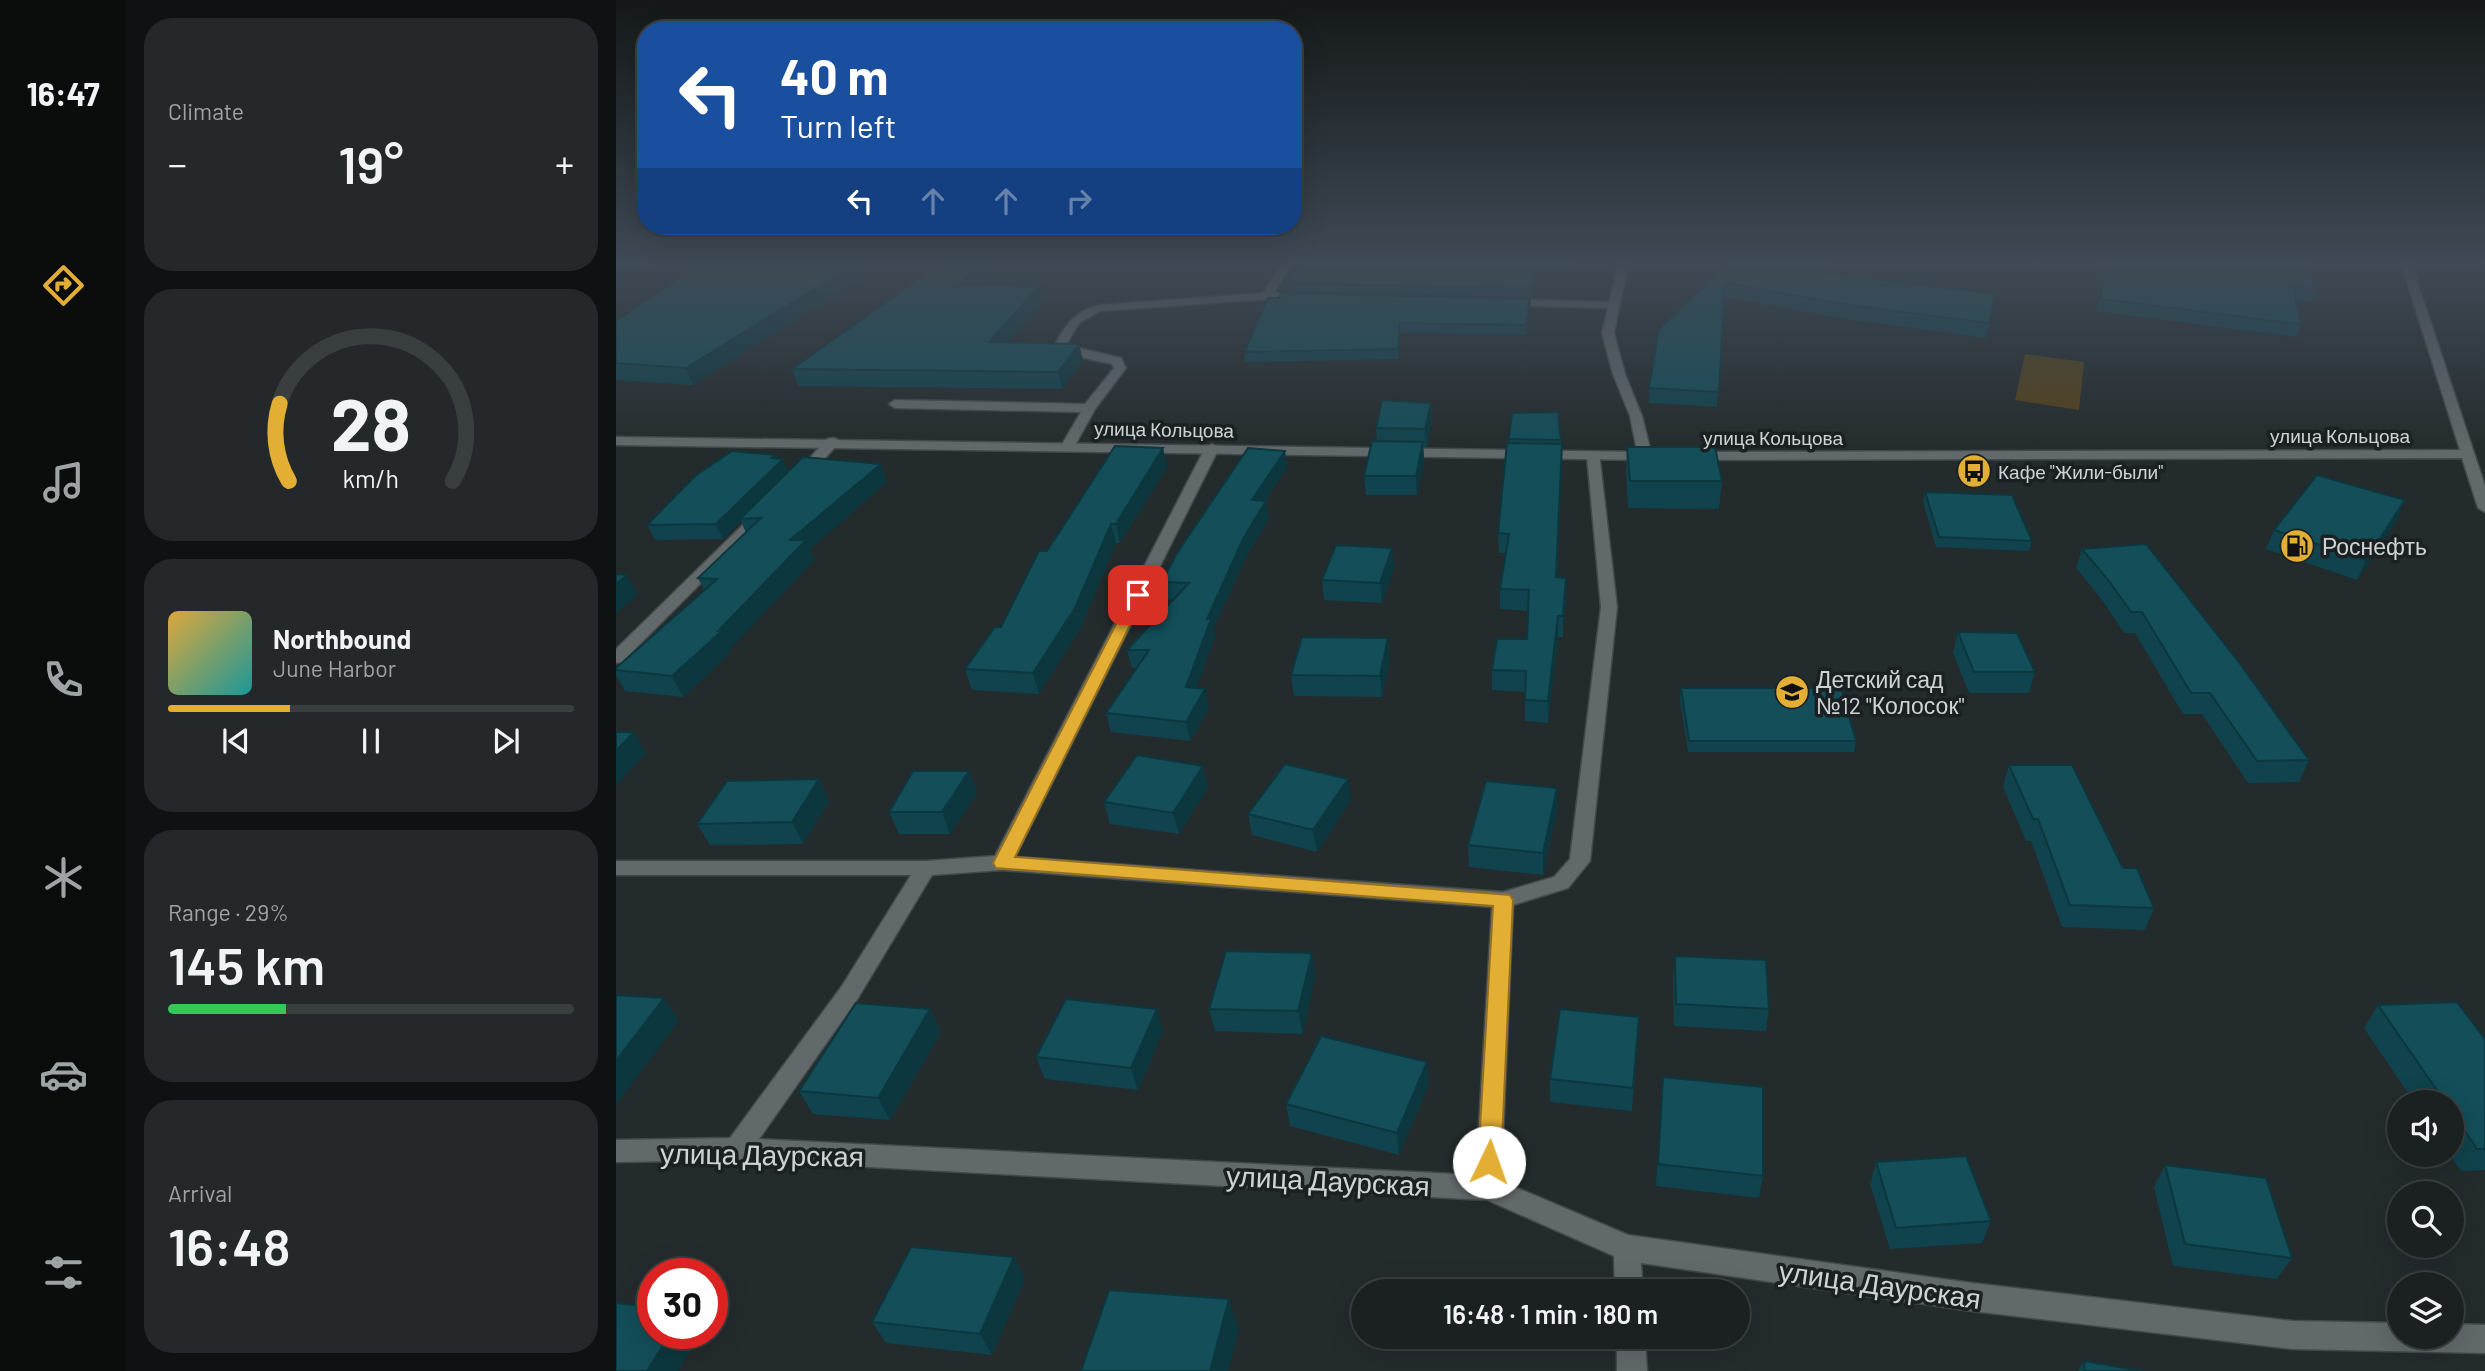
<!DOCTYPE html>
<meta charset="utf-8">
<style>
body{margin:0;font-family:Barlow,sans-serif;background:#24282a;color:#f1f3f6;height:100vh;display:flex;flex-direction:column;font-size:26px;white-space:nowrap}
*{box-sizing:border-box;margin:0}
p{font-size:23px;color:#a0a3a5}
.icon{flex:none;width:38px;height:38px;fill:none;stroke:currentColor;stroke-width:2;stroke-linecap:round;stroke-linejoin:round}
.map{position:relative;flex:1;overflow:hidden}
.side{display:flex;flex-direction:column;gap:18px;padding:18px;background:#0f1212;width:490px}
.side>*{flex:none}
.hud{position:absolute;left:21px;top:21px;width:665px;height:214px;border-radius:28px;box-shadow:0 7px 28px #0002,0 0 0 2px #393e3f;background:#1a4fa0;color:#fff;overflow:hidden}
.buttons{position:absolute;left:1771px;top:1090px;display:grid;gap:14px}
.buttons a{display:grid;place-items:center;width:77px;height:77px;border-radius:50%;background:#1b2021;box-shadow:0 7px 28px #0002,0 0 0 2px #393e3f;font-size:35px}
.speed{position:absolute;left:21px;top:1258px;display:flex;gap:14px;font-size:35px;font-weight:700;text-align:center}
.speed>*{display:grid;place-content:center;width:91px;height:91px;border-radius:50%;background:#1b2021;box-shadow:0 7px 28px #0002,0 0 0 2px #393e3f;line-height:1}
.speed .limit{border:10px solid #d22;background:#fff;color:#111}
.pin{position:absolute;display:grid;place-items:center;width:60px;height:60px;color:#fff;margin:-30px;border-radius:14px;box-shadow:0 4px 10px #0006}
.me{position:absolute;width:77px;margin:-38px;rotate:3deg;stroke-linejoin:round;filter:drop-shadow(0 0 5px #0008)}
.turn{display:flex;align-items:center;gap:24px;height:147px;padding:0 28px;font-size:32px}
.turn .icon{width:91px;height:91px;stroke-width:2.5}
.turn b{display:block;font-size:49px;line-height:60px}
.lanes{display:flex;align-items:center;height:66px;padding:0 28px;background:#0003;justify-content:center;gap:35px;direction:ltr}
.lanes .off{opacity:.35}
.big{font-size:52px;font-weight:600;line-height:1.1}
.side .widget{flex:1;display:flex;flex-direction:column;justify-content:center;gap:10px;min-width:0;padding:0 24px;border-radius:28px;background:#24282a}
.side .dial{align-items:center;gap:0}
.dial svg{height:182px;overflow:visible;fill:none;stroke:#393e3f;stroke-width:7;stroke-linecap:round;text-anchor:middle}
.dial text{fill:#f1f3f6;stroke:none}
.song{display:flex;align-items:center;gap:21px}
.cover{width:84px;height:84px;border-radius:10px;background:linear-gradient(135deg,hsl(40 70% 55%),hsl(180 70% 35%))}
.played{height:7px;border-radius:4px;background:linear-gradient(90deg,#e3ae34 30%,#393e3f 30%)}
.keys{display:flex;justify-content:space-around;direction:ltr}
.heat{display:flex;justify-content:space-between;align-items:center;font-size:38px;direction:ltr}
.charge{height:10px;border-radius:5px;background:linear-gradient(90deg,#34c759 29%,#393e3f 0)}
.trip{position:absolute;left:735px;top:1279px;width:399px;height:70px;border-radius:35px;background:#1b2021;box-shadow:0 7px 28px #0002,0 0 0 2px #393e3f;font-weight:600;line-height:70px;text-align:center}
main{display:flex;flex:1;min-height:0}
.tab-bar{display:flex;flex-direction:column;width:126px;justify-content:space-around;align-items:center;background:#0b0d0d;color:#a0a3a5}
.tab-bar .icon{width:49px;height:49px}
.tab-bar .active{color:#e3ae34}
.tab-bar b{font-size:32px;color:#f1f3f6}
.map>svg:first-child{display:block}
</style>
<main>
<nav class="tab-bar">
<b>16:47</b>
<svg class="icon active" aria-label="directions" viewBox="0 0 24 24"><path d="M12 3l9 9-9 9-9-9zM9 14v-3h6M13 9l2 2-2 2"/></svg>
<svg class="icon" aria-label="music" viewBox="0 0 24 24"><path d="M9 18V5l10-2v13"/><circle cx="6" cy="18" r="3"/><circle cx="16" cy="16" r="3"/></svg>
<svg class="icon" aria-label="phone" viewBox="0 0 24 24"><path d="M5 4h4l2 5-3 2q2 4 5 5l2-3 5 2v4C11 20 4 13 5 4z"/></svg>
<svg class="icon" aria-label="climate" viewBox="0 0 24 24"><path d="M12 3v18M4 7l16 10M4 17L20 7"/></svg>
<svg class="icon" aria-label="car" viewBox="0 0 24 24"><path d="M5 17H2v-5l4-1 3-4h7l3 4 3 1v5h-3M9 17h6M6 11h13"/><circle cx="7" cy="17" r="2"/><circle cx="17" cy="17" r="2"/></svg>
<svg class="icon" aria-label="filters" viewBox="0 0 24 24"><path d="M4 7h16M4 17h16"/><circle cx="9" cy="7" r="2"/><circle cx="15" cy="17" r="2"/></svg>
</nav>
<section class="side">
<div class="widget"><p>Climate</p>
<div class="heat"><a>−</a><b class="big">19°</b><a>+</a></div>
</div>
<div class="widget dial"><svg viewBox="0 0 100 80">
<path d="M14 69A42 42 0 1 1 86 69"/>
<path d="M14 69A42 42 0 0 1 10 35" stroke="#e3ae34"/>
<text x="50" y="56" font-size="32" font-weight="700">28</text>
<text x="50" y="72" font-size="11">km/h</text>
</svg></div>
<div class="widget">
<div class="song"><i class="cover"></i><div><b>Northbound</b><p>June Harbor</p></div></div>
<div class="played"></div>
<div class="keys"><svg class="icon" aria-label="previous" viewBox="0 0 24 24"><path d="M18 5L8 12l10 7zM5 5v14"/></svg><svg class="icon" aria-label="pause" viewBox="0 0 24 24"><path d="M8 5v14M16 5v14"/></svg><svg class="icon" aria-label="next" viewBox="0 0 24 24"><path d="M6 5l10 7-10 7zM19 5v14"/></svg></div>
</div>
<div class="widget"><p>Range · 29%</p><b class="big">145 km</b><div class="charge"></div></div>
<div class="widget"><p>Arrival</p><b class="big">16:48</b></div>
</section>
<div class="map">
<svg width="1869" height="1371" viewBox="0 0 1869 1371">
<rect width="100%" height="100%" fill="#242b2c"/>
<path fill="#534119" d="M1409,354l59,8 -5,48 -64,-10z"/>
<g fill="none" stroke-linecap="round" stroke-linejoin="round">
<g stroke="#43494a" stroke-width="3">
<g id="minor">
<path d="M668,260h10l-20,33 29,1 5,3 -1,2h-40l-167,12 -21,12 -13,22 55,13 5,10 -31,41 -22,40 -5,1 -7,-4 20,-34 -186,-4 -6,-4 6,-4 190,4 29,-36 -2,-4 -50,-11 -8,-7c12,-22 21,-35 46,-41l163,-12z"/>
<path d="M998,260h11l3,5 -14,68 11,41 17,42 10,40 -7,4 -7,-4 -8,-40 -17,-42 -11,-41 6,-25 -99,-3 -5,-3 5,-3 100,3 9,-37z"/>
<path d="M216,438l5,1v6l-31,34h-10v-6l31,-34z"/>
<path d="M596,444l7,4 -204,409 488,35 51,-15 16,-18 31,-252 -14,-151 7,-4 5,1 18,154 -27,254 -22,27 -55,17 -12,276 127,54 344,48 321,38 106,2v14h53v-13l33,1v28l-192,-4 -321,-38 -331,-48 2,29h-28l-1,-36 -127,-56 -750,-40 -121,2v-22l114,-2 112,-152 69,-111h-295v-14h310l69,-5 210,-408zM386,870l490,37 -16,268 -717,-36 99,-141 74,-123z"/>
<path d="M145,511l7,4 -2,3 -144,144 -6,1v-14l140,-137z"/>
<path d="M1001,1337h28l2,34h-30z"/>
</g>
</g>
<g stroke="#43494a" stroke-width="3">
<g id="secondary">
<path d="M1784,260h10l75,226v26l-7,-4 -16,-50 -768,2 -7,-4 7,-4 766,-2z"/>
<path d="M0,437l1032,15 7,4 -7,4 -1032,-15z"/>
</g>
</g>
<use href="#minor" fill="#62696b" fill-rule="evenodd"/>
<use href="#secondary" fill="#62696b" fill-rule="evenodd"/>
</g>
<g fill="#10434d">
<path d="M67,260h207l-197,125 -75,-5 -2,1v-60l74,-50z"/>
<path d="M316,260h78l-30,26h59l3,16 -35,40 76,18 -21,29 -264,-3 -6,-17 144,-102z"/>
<path d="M684,260h269l-1,10h-32l-4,27 -243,-6 -1,-8z"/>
<path d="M1115,260h108l-9,13 165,21 -9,44 -139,-19 -123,-22 -7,110 -68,-4v-15z"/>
<path d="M1469,260h225l6,30 -5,12 -15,-2 5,24 -5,13 -199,-26 5,-48z"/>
<path d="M652,298l262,11 -4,26 -126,-2 -1,26 -154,3 -1,-10z"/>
<path d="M815,403l1,17 -5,27h-4l1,13 -7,35h-51l-2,-19 13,-35 -1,-13z"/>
<path d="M893,439l52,1 1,22 -5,115 9,1v20l-3,39h-5l-10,86 -23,-2v-29l-33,-2v-20l35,-31 1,-28 -28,-2v-20l6,-36h-7l-1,-20z"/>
<path d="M1011,447l95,34 -3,28 -91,-1 -2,-34z"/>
<path d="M547,448l4,19 -47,76h-4l-36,86 -41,65 -67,-4 -7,-21 36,-42 46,-76z"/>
<path d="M669,451l2,16 -22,34 4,17 -23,39 -33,72 2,8 -19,51 13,20 -19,33 -79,-9 -5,-19 30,-45h-4l-5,-18 47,-50 -8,-1 -4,-17z"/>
<path d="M160,455l1,4h6l5,13 93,-8 6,18 -77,67 4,11 -84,89 1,3 -48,45 -58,-6 -9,-16v-7l88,-78 -6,-12 48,-45 -5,-12 -18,18 -68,1 -8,-15z"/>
<path d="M1309,492l107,49 -3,10 -93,-4 -13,-46z"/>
<path d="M1781,520l-40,60 -91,-31 8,-19z"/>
<path d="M776,548l2,20 -12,35 -58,-3 -2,-20z"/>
<path d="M1466,549l227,211 -10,22 -51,1 -46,-69h-19l-48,-81h-11l-21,-32 -27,-33z"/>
<path d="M1342,632l77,40 -6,21h-60l-16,-40z"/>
<path d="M774,659l-8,38 -88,-1 -3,-21z"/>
<path d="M1065,688l175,53 -2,11h-166l-8,-53z"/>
<path d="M1393,765l114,103 31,40 -9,22 -83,-3 -31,-86h-5l-23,-54z"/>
<path d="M587,766l5,21 -29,47 -69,-10 -6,-22z"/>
<path d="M353,771l8,22 -27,41h-51l-10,-22z"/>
<path d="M203,779l10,22 -26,43 -93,1 -13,-21z"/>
<path d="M735,800l-34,52 -65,-17 -4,-21z"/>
<path d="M941,810l-14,65 -74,-8 -1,-22z"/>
<path d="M696,953l3,22 -12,59 -88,-3 -6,-22z"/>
<path d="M1059,956l94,53 -3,22 -92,-5 -1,-48z"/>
<path d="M1762,1005l107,34v131l-24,1 -11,-16h2v-53h-38l-50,-74z"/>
<path d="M314,1009l11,23 -51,88 -77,-6 -14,-23z"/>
<path d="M1023,1017l-7,94 -82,-9v-23z"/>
<path d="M547,1031l-25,59 -93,-11 -9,-22z"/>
<path d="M1047,1077l100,99 -4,22 -103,-12z"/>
<path d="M813,1084l-30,71 -109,-29 -4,-22z"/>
<path d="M1260,1162l115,59 -9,22 -92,6 -20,-65z"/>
<path d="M1549,1165l127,93 -15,21 -104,-13 -19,-79z"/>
<path d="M409,1279l-33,76 -106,-12 -14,-21z"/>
<path d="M1468,1361l58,10h-64z"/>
</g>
<g fill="#0d373e">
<path d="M4,260h32l-36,22v-19z"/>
<path d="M245,260h29l-197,125 -7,-17z"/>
<path d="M372,260h22l-48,41 -4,-16z"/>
<path d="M1216,260h7l-17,26 2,-13z"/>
<path d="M920,262v8l-4,27v-8z"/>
<path d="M423,286l3,16 -48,57 -5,-17z"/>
<path d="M914,299v10l-4,26v-10z"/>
<path d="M784,323v10l-1,26 -1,-10z"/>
<path d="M463,344l4,16 -21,29 -4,-17z"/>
<path d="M815,403l1,17 -5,27 -2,-18z"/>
<path d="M807,442l1,18 -7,35 -1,-19z"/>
<path d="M946,444v18l-6,135v-20z"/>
<path d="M547,448l4,19 -47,76 -4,-19z"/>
<path d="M669,451l2,16 -33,50 -2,-17z"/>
<path d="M160,455l3,8 4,-4 6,14 -49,46 1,2 -18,18 -7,-15 56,-66z"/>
<path d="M265,464l6,18 -77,67 4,11 -84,89 1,3 -48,45 -11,-21 46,-45 72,-91z"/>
<path d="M1789,500l-8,20 -40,60 9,-20z"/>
<path d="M650,501l3,17 -23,39 -33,72 2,8 -25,69 -4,-19 21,-68 36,-80z"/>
<path d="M495,524l5,19 -36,86 -41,65 -6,-21z"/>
<path d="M776,548l2,20 -12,35 -2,-20z"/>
<path d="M11,575l11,20 -22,18v-29z"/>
<path d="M950,578v20l-3,39v-21z"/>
<path d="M942,616v21l-10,86v-22z"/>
<path d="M772,638l2,21 -8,38 -2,-21z"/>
<path d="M589,689l4,19 -19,33 -4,-19z"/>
<path d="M18,732l12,22 -30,32v-35z"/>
<path d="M587,766l5,21 -29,47 -6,-21z"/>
<path d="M353,771l8,22 -27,41 -8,-22z"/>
<path d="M203,779l10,22 -26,43 -11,-22z"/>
<path d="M732,779l3,21 -34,52 -4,-22z"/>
<path d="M941,788v22l-14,65v-22z"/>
<path d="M696,953l3,22 -12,59 -5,-23z"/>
<path d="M48,998l15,23 -63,84v-44z"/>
<path d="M314,1009l11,23 -51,88 -12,-22z"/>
<path d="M541,1009l6,22 -25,59 -7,-22z"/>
<path d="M811,1062l2,22 -30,71 -2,-22z"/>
<path d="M398,1257l11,22 -33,76 -12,-21z"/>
<path d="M613,1299l10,31 -11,41h-18z"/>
<path d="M54,1334h31l-23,37h-31z"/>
</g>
<g fill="#134e59" stroke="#0d373e" stroke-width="2">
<path d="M70,260h175l-175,108 -70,-5v-42l76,-51z"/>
<path d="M322,260h50l-30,25 81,1 -50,56 90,2 -21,28 -266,-3 148,-105z"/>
<path d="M684,260h269l-1,3 -32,-1 -4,27 -244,-6z"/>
<path d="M1115,260h101l-8,13 171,21 -6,29 -140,-18 -124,-22 -6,109 -70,-4 10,-59z"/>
<path d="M1489,260h205l6,30 -23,-3 8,37 -201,-25z"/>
<path d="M665,293l249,6 -4,26 -126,-2 -2,26 -154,3 24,-54h11z"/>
<path d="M766,400l49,3 -6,26 -49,-1z"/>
<path d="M942,412l3,28 -52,-1 3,-26z"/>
<path d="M756,441l51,1 -7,34h-52z"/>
<path d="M891,443l55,1 -6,133 10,1 -3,38h-5l-10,85 -23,-1 1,-29 -34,-1 5,-31h30l2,-49 -29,-1 9,-55 -11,-1z"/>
<path d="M499,446l48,2 -47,76h-5l-36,84 -42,65 -68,-4 30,-42h6l38,-76h8z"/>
<path d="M1011,447h88l7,34h-92z"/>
<path d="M632,448l37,3 -33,49 14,1 -23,38 -36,80h4l-25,68 19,2 -19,33 -80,-9 43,-63h-22l62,-67 -27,-1 15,-29z"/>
<path d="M116,451l44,4 -4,3 11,1 -67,65 -69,1 48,-49z"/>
<path d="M187,457l78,7 -91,76h16l-88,91h4l-50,45 -56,-6v-2l101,-89 -19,-1 63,-60 -21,1z"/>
<path d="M1701,475l88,25 -39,60 -92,-30z"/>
<path d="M1309,492l87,3 20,46 -93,-4z"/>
<path d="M1530,544l92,117 71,99 -52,1 -47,-68h-19l-49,-81h-11l-22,-31 -27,-32z"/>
<path d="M720,545l56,3 -12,35 -58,-3z"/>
<path d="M0,574l11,1 -11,9z"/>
<path d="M1342,632l59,1 18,39h-61z"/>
<path d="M686,637l86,1 -8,38 -89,-1z"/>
<path d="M1065,688h160l15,53h-167z"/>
<path d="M0,732h18l-18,19z"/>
<path d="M521,755l66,11 -30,47 -69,-11z"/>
<path d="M669,764l63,15 -35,51 -65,-16z"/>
<path d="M1393,765h63l51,103h14l17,40 -84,-3 -32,-86h-5z"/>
<path d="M297,771h56l-27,41h-53z"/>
<path d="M203,779l-27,43 -95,2 30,-43z"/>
<path d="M870,781l71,7 -14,65 -75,-8z"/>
<path d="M610,951l86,2 -14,58 -89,-2z"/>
<path d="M1059,956l91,4 3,49 -93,-5z"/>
<path d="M0,995l48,3 -48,63z"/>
<path d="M450,999l91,10 -26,59 -95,-11z"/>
<path d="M1841,1002l28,37v110h-8l-25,-37v-10h-7l-67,-97z"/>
<path d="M240,1003l74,6 -52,89 -79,-7z"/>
<path d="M944,1009l79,8 -6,71 -83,-9z"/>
<path d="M705,1036l106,26 -30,71 -111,-29z"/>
<path d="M1047,1077l100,10v89l-105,-12z"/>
<path d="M1350,1156l25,65 -95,7 -20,-66z"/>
<path d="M1549,1165l101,13 26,80 -107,-14z"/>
<path d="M295,1247l103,10 -34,77 -108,-12z"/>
<path d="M493,1290l120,9 -19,72h-129z"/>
<path d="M0,1303l37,4v27h17l-23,37h-31z"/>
<path d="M1468,1361l58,10h-57z"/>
</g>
<linearGradient id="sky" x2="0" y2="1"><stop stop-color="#141818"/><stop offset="0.58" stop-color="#3f4a56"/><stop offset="1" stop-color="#3f4a56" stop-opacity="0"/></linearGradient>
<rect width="1869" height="452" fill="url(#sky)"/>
<path fill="#e3ae34" stroke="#947122" stroke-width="2" d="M522,590l7,5 -130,262 495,38 3,5 -12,262 -3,8 -9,3 -8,-3 -3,-8 15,-256 -497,-38 -3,-5 138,-268z"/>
<defs>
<g id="bus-disc" transform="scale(1.75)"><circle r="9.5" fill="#e3ae34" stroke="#1b2123"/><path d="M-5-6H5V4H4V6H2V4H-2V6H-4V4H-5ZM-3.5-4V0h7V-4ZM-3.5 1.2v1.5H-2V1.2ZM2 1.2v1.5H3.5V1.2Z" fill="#111"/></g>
<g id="fuel-disc" transform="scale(1.75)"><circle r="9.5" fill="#e3ae34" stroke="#1b2123"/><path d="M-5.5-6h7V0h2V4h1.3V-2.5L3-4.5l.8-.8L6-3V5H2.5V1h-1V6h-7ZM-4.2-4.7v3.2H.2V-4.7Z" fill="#111"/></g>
<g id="school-disc" transform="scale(1.75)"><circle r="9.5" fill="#e3ae34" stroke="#1b2123"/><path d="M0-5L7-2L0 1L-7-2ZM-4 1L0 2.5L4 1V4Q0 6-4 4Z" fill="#111"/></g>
</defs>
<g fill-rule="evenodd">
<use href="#bus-disc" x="1358" y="471"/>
<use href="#fuel-disc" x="1681" y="546"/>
<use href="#school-disc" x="1176" y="692"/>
</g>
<g text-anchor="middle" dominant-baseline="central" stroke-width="7" stroke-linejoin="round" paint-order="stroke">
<g font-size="19" fill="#cfd3d4" stroke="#1b2123">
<text transform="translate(548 429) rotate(1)">улица Кольцова</text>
<text x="1724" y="435">улица Кольцова</text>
<text x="1157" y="437">улица Кольцова</text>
</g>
<g font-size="19" fill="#cfd3d4" stroke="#1b2123" text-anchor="start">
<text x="1382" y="471">Кафе "Жили-были"</text>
</g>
<g font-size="23" fill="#cfd3d4" stroke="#1b2123" text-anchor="start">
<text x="1706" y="546">Роснефть</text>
<text x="1200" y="679">Детский сад<tspan x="1200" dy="26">№12 "Колосок"</tspan></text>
</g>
<g font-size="28" fill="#cfd3d4" stroke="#1b2123">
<text transform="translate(146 1154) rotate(1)">улица Даурская</text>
<text transform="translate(712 1180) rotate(3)">улица Даурская</text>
<text transform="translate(1264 1284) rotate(8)">улица Даурская</text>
</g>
</g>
</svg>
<div class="buttons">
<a><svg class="icon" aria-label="sound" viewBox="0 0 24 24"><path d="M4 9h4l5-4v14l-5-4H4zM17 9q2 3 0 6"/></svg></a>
<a><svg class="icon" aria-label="search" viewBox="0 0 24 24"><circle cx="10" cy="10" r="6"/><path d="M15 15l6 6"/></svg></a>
<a><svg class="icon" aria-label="layers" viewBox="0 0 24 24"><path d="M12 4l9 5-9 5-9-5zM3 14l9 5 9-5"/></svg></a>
</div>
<div class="speed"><div class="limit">30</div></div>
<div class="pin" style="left:522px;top:595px;background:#d93025"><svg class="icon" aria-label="arrive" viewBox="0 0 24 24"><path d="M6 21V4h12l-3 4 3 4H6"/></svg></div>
<svg class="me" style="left:873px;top:1162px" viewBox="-20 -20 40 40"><circle r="19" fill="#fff"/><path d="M0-13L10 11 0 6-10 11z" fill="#e3ae34"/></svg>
<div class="trip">16:48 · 1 min · 180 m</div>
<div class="hud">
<div class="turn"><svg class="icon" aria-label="left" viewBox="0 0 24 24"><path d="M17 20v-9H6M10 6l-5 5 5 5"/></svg><div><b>40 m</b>Turn left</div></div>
<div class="lanes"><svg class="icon" aria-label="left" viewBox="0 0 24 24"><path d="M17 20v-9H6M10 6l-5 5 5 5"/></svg><svg class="icon off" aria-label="ahead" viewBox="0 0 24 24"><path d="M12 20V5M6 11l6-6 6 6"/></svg><svg class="icon off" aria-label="ahead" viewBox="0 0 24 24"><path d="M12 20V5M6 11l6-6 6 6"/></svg><svg class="icon off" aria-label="right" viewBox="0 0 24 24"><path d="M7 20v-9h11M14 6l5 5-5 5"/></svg></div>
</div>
</div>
</main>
